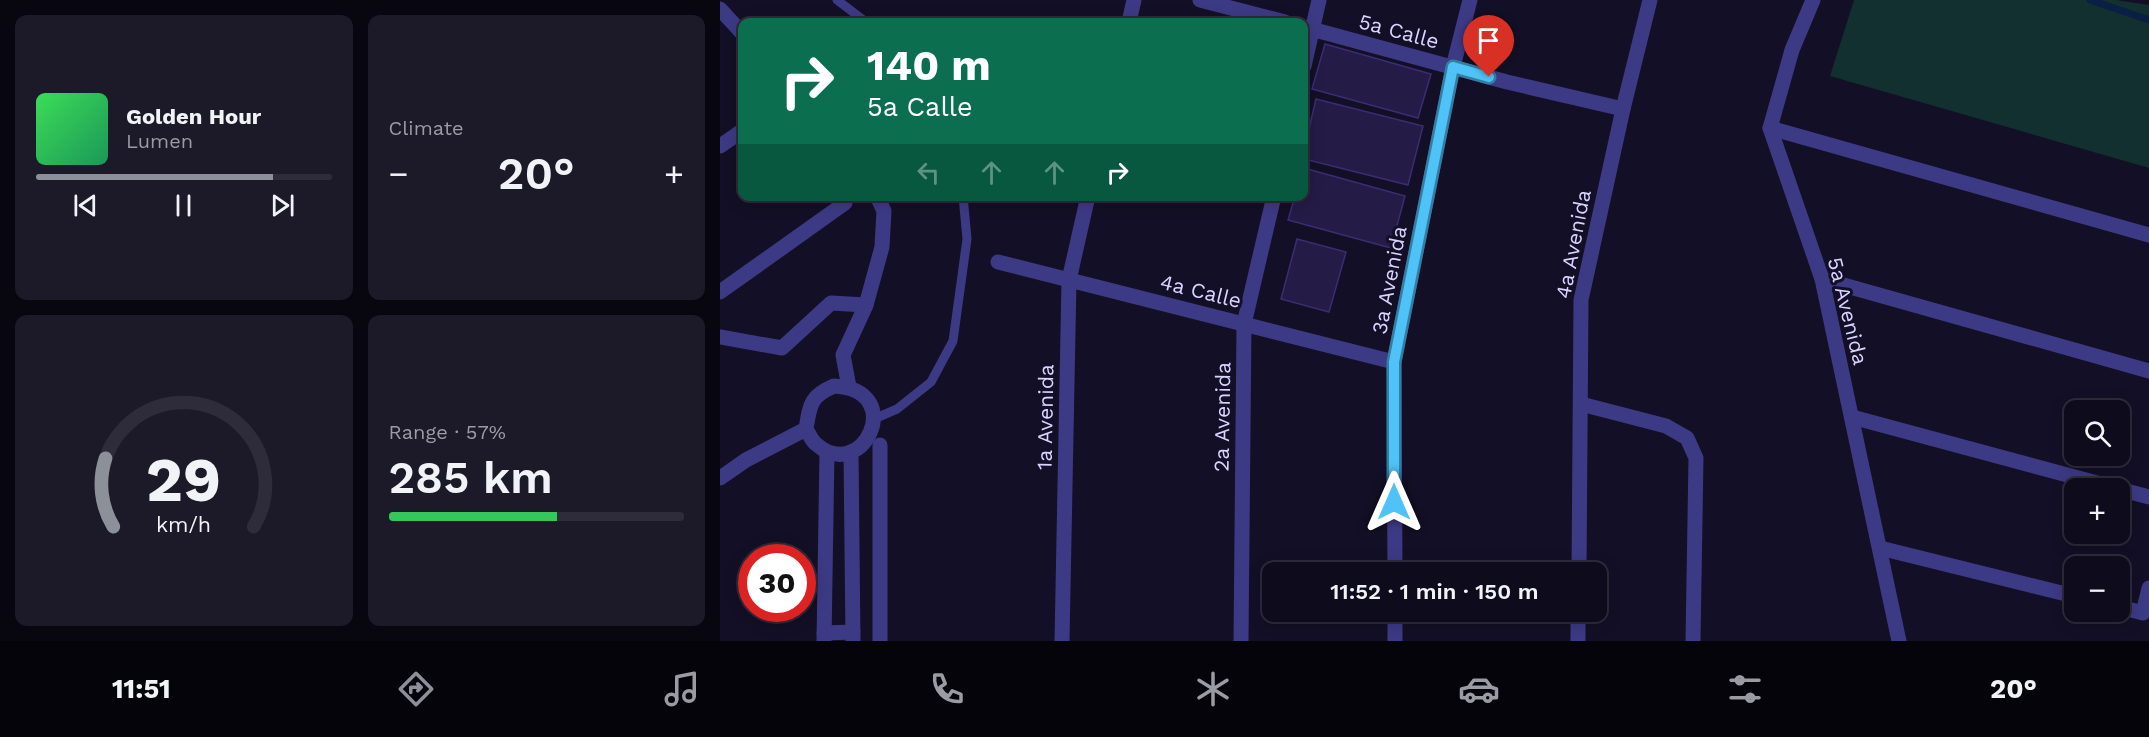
<!DOCTYPE html>
<meta charset="utf-8">
<style>
body{margin:0;font-family:"Work Sans",sans-serif;background:#1c1929;color:#f1f3f6;height:100vh;display:flex;flex-direction:column;font-size:22px;white-space:nowrap}
*{box-sizing:border-box;margin:0}
p{font-size:20px;color:#9b9ba3}
.icon{flex:none;width:33px;height:33px;fill:none;stroke:currentColor;stroke-width:2;stroke-linecap:round;stroke-linejoin:round}
.map{position:relative;flex:1;overflow:hidden}
.drawer{display:flex;flex-direction:column;gap:15px;padding:15px;background:#08060f;width:720px}
.drawer>*{flex:none}
.hud{position:absolute;left:18px;top:18px;width:570px;height:183px;border-radius:12px;box-shadow:0 3px 15px #0003,0 0 0 2px #2e2b3b;background:#0b6e4f;color:#fff;overflow:hidden}
.controls{position:absolute;left:1344px;top:400px;display:grid;gap:12px}
.controls a{display:grid;place-items:center;width:66px;height:66px;border-radius:12px;background:#0e0b1c;box-shadow:0 3px 15px #0003,0 0 0 2px #2e2b3b;font-size:30px}
.speed{position:absolute;left:18px;top:544px;display:flex;gap:12px;font-size:30px;font-weight:700;text-align:center}
.speed>*{display:grid;place-content:center;width:78px;height:78px;border-radius:50%;background:#0e0b1c;box-shadow:0 3px 15px #0003,0 0 0 2px #2e2b3b;line-height:1}
.speed .limit{border:9px solid #d22;background:#fff;color:#111}
.pin{position:absolute;display:grid;place-items:center;width:51px;height:51px;color:#fff;margin:-62px -26px;border-radius:50% 50% 50% 0;rotate:-45deg;box-shadow:0 0 6px #0007}
.pin .icon{rotate:45deg}
.me{position:absolute;width:66px;margin:-33px;rotate:0deg;stroke-linejoin:round;filter:drop-shadow(0 0 4px #0008)}
.turn{display:flex;align-items:center;gap:21px;height:126px;padding:0 30px;font-size:27px}
.turn .icon{width:78px;height:78px;stroke-width:2.5}
.turn b{display:block;font-size:42px;line-height:51px}
.lanes{display:flex;align-items:center;height:57px;padding:0 30px;background:#0003;justify-content:center;gap:30px;direction:ltr}
.lanes .off{opacity:.35}
.big{font-size:45px;font-weight:600;line-height:1.1}
.drawer .card{flex:1;display:flex;flex-direction:column;justify-content:center;gap:9px;min-width:0;padding:0 21px;border-radius:12px;background:#1c1929}
.drawer .dial{align-items:center;gap:0}
.dial svg{height:156px;overflow:visible;fill:none;stroke:#2e2b3b;stroke-width:7;stroke-linecap:round;text-anchor:middle}
.dial text{fill:#f1f3f6;stroke:none}
.song{display:flex;align-items:center;gap:18px}
.cover{width:72px;height:72px;border-radius:9px;background:linear-gradient(135deg,hsl(130 70% 55%),hsl(150 70% 35%))}
.played{height:6px;border-radius:3px;background:linear-gradient(90deg,#8c9099 80%,#2e2b3b 80%)}
.keys{display:flex;justify-content:space-around;direction:ltr}
.heat{display:flex;justify-content:space-between;align-items:center;font-size:33px;direction:ltr}
.charge{height:9px;border-radius:4px;background:linear-gradient(90deg,#34c759 57%,#2e2b3b 0)}
.drawer .tiles{flex:1;display:grid;gap:15px;grid-template-columns:repeat(2,1fr)}
.trip{position:absolute;left:542px;top:562px;width:345px;height:60px;border-radius:12px;background:#0e0b1c;box-shadow:0 3px 15px #0003,0 0 0 2px #2e2b3b;font-weight:600;line-height:60px;text-align:center}
.dock{display:flex;height:96px;justify-content:space-around;align-items:center;background:#06040b;color:#9b9ba3}
.dock .icon{width:42px;height:42px}
.dock .on{color:#8c9099}
.dock b{font-size:27px;color:#f1f3f6}
main{display:flex;flex:1;min-height:0}
.map>svg:first-child{display:block}
</style>
<main>
<section class="drawer">
<div class="tiles">
<div class="card">
<div class="song"><i class="cover"></i><div><b>Golden Hour</b><p>Lumen</p></div></div>
<div class="played"></div>
<div class="keys"><svg class="icon" aria-label="previous" viewBox="0 0 24 24"><path d="M18 5L8 12l10 7zM5 5v14"/></svg><svg class="icon" aria-label="pause" viewBox="0 0 24 24"><path d="M8 5v14M16 5v14"/></svg><svg class="icon" aria-label="next" viewBox="0 0 24 24"><path d="M6 5l10 7-10 7zM19 5v14"/></svg></div>
</div>
<div class="card"><p>Climate</p>
<div class="heat"><a>−</a><b class="big">20°</b><a>+</a></div>
</div>
<div class="card dial"><svg viewBox="0 0 100 80">
<path d="M14 69A42 42 0 1 1 86 69"/>
<path d="M14 69A42 42 0 0 1 10 34" stroke="#8c9099"/>
<text x="50" y="56" font-size="32" font-weight="700">29</text>
<text x="50" y="72" font-size="11">km/h</text>
</svg></div>
<div class="card"><p>Range · 57%</p><b class="big">285 km</b><div class="charge"></div></div>
</div>
</section>
<div class="map">
<svg width="1429" height="641" viewBox="0 0 1429 641">
<rect width="100%" height="100%" fill="#130f26"/>
<path fill="#12302f" d="M1134,0h262l33,5v163l-319,-92z"/>
<g fill="none" stroke-linecap="round" stroke-linejoin="round">
<path stroke="#0a1f44" stroke-width="7" d="M1370,0l59,20"/>
</g>
<g fill="#241b47" stroke="#3b2d73" stroke-width="1.5">
<path d="M605,44l106,30 -13,44 -106,-29z"/>
<path d="M596,99l107,27 -15,59 -104,-26v-9z"/>
<path d="M584,168l101,28 -14,52 -103,-28 7,-24h9z"/>
<path d="M577,239l49,13 -17,60 -48,-13z"/>
</g>
<g fill="none" stroke-linecap="round" stroke-linejoin="round">
<g stroke="#3d3a85" stroke-width="9">
<path d="M117,0l29,22"/>
<path d="M154,419l23,-10 34,-27 22,-41 14,-102 -4,-43"/>
</g>
<g stroke="#3d3a85" stroke-width="15">
<path d="M480,0l85,22"/>
<path d="M1093,0l-21,50 -22,78 52,151 77,362"/>
<path d="M0,9l22,24"/>
<path d="M409,22l5,-22"/>
<path d="M584,27l203,55 116,27"/>
<path d="M584,66l15,-66"/>
<path d="M1050,128l379,107"/>
<path d="M0,146l22,-15"/>
<path d="M278,262l396,100"/>
<path d="M1102,279l327,92"/>
<path d="M0,292l125,-89"/>
<path d="M0,337l62,11 49,-45 35,2"/>
<path d="M114,386c75,4 28,99 -18,58 -4,-3 -7,-10 -10,-15 4,-24 4,-33 28,-43z"/>
<path d="M129,387l-6,-32 23,-50 16,-58 2,-36 -7,-15"/>
<path d="M861,404l85,22 21,12 9,20 -3,183"/>
<path d="M1132,417l297,80"/>
<path d="M160,445v196"/>
<path d="M131,452l2,189"/>
<path d="M0,478l26,-18 60,-31"/>
<path d="M1160,548l194,48"/>
<path d="M675,573l-1,-211 59,-295 17,-67"/>
<path d="M1400,607l23,6 6,-25"/>
<path d="M675,612v29"/>
<path d="M104,633l29,-1"/>
<path d="M104,641l3,-189"/>
<path d="M342,641l7,-361 19,-84"/>
<path d="M521,641l3,-317 30,-128"/>
</g>
<g stroke="#3d3a85" stroke-width="15">
<path d="M859,573l2,-273 42,-191 27,-109"/>
<path d="M858,641v-29"/>
</g>
</g>
<g fill="none" stroke-linecap="round" stroke-linejoin="round">
<g stroke="#337fa1" stroke-width="15">
<path id="route" d="M674,502v-140l59,-295 36,10"/>
</g>
<use href="#route" stroke="#4fc3f7" stroke-width="10"/>
</g>
<g text-anchor="middle" dominant-baseline="central" stroke-width="6" stroke-linejoin="round" paint-order="stroke">
<g font-size="21" fill="#d9d4ff" stroke="#130f26">
<text transform="translate(679 31) rotate(15)">5a Calle</text>
<text transform="translate(853 244) rotate(-79)">4a Avenida</text>
<text transform="translate(669 280) rotate(-79)">3a Avenida</text>
<text transform="translate(481 291) rotate(14)">4a Calle</text>
<text transform="translate(1128 311) rotate(76)">5a Avenida</text>
<text transform="translate(325 417) rotate(-89)">1a Avenida</text>
<text transform="translate(502 417) rotate(-89)">2a Avenida</text>
</g>
</g>
</svg>
<div class="controls">
<a><svg class="icon" aria-label="search" viewBox="0 0 24 24"><circle cx="10" cy="10" r="6"/><path d="M15 15l6 6"/></svg></a>
<a>+</a>
<a>−</a>
</div>
<div class="speed"><div class="limit">30</div></div>
<div class="pin" style="left:769px;top:77px;background:#d93025"><svg class="icon" aria-label="arrive" viewBox="0 0 24 24"><path d="M6 21V4h12l-3 4 3 4H6"/></svg></div>
<svg class="me" style="left:674px;top:502px" viewBox="-20 -20 40 40"><path d="M0-17L14 15 0 8-14 15z" fill="#4fc3f7" stroke="#fff" stroke-width="4"/></svg>
<div class="trip">11:52 · 1 min · 150 m</div>
<div class="hud">
<div class="turn"><svg class="icon" aria-label="right" viewBox="0 0 24 24"><path d="M7 20v-9h11M14 6l5 5-5 5"/></svg><div><b>140 m</b>5a Calle</div></div>
<div class="lanes"><svg class="icon off" aria-label="left" viewBox="0 0 24 24"><path d="M17 20v-9H6M10 6l-5 5 5 5"/></svg><svg class="icon off" aria-label="ahead" viewBox="0 0 24 24"><path d="M12 20V5M6 11l6-6 6 6"/></svg><svg class="icon off" aria-label="ahead" viewBox="0 0 24 24"><path d="M12 20V5M6 11l6-6 6 6"/></svg><svg class="icon" aria-label="right" viewBox="0 0 24 24"><path d="M7 20v-9h11M14 6l5 5-5 5"/></svg></div>
</div>
</div>
</main>
<nav class="dock">
<b>11:51</b>
<svg class="icon on" aria-label="directions" viewBox="0 0 24 24"><path d="M12 3l9 9-9 9-9-9zM9 14v-3h6M13 9l2 2-2 2"/></svg>
<svg class="icon" aria-label="music" viewBox="0 0 24 24"><path d="M9 18V5l10-2v13"/><circle cx="6" cy="18" r="3"/><circle cx="16" cy="16" r="3"/></svg>
<svg class="icon" aria-label="phone" viewBox="0 0 24 24"><path d="M5 4h4l2 5-3 2q2 4 5 5l2-3 5 2v4C11 20 4 13 5 4z"/></svg>
<svg class="icon" aria-label="climate" viewBox="0 0 24 24"><path d="M12 3v18M4 7l16 10M4 17L20 7"/></svg>
<svg class="icon" aria-label="car" viewBox="0 0 24 24"><path d="M5 17H2v-5l4-1 3-4h7l3 4 3 1v5h-3M9 17h6M6 11h13"/><circle cx="7" cy="17" r="2"/><circle cx="17" cy="17" r="2"/></svg>
<svg class="icon" aria-label="filters" viewBox="0 0 24 24"><path d="M4 7h16M4 17h16"/><circle cx="9" cy="7" r="2"/><circle cx="15" cy="17" r="2"/></svg>
<b>20°</b>
</nav>
